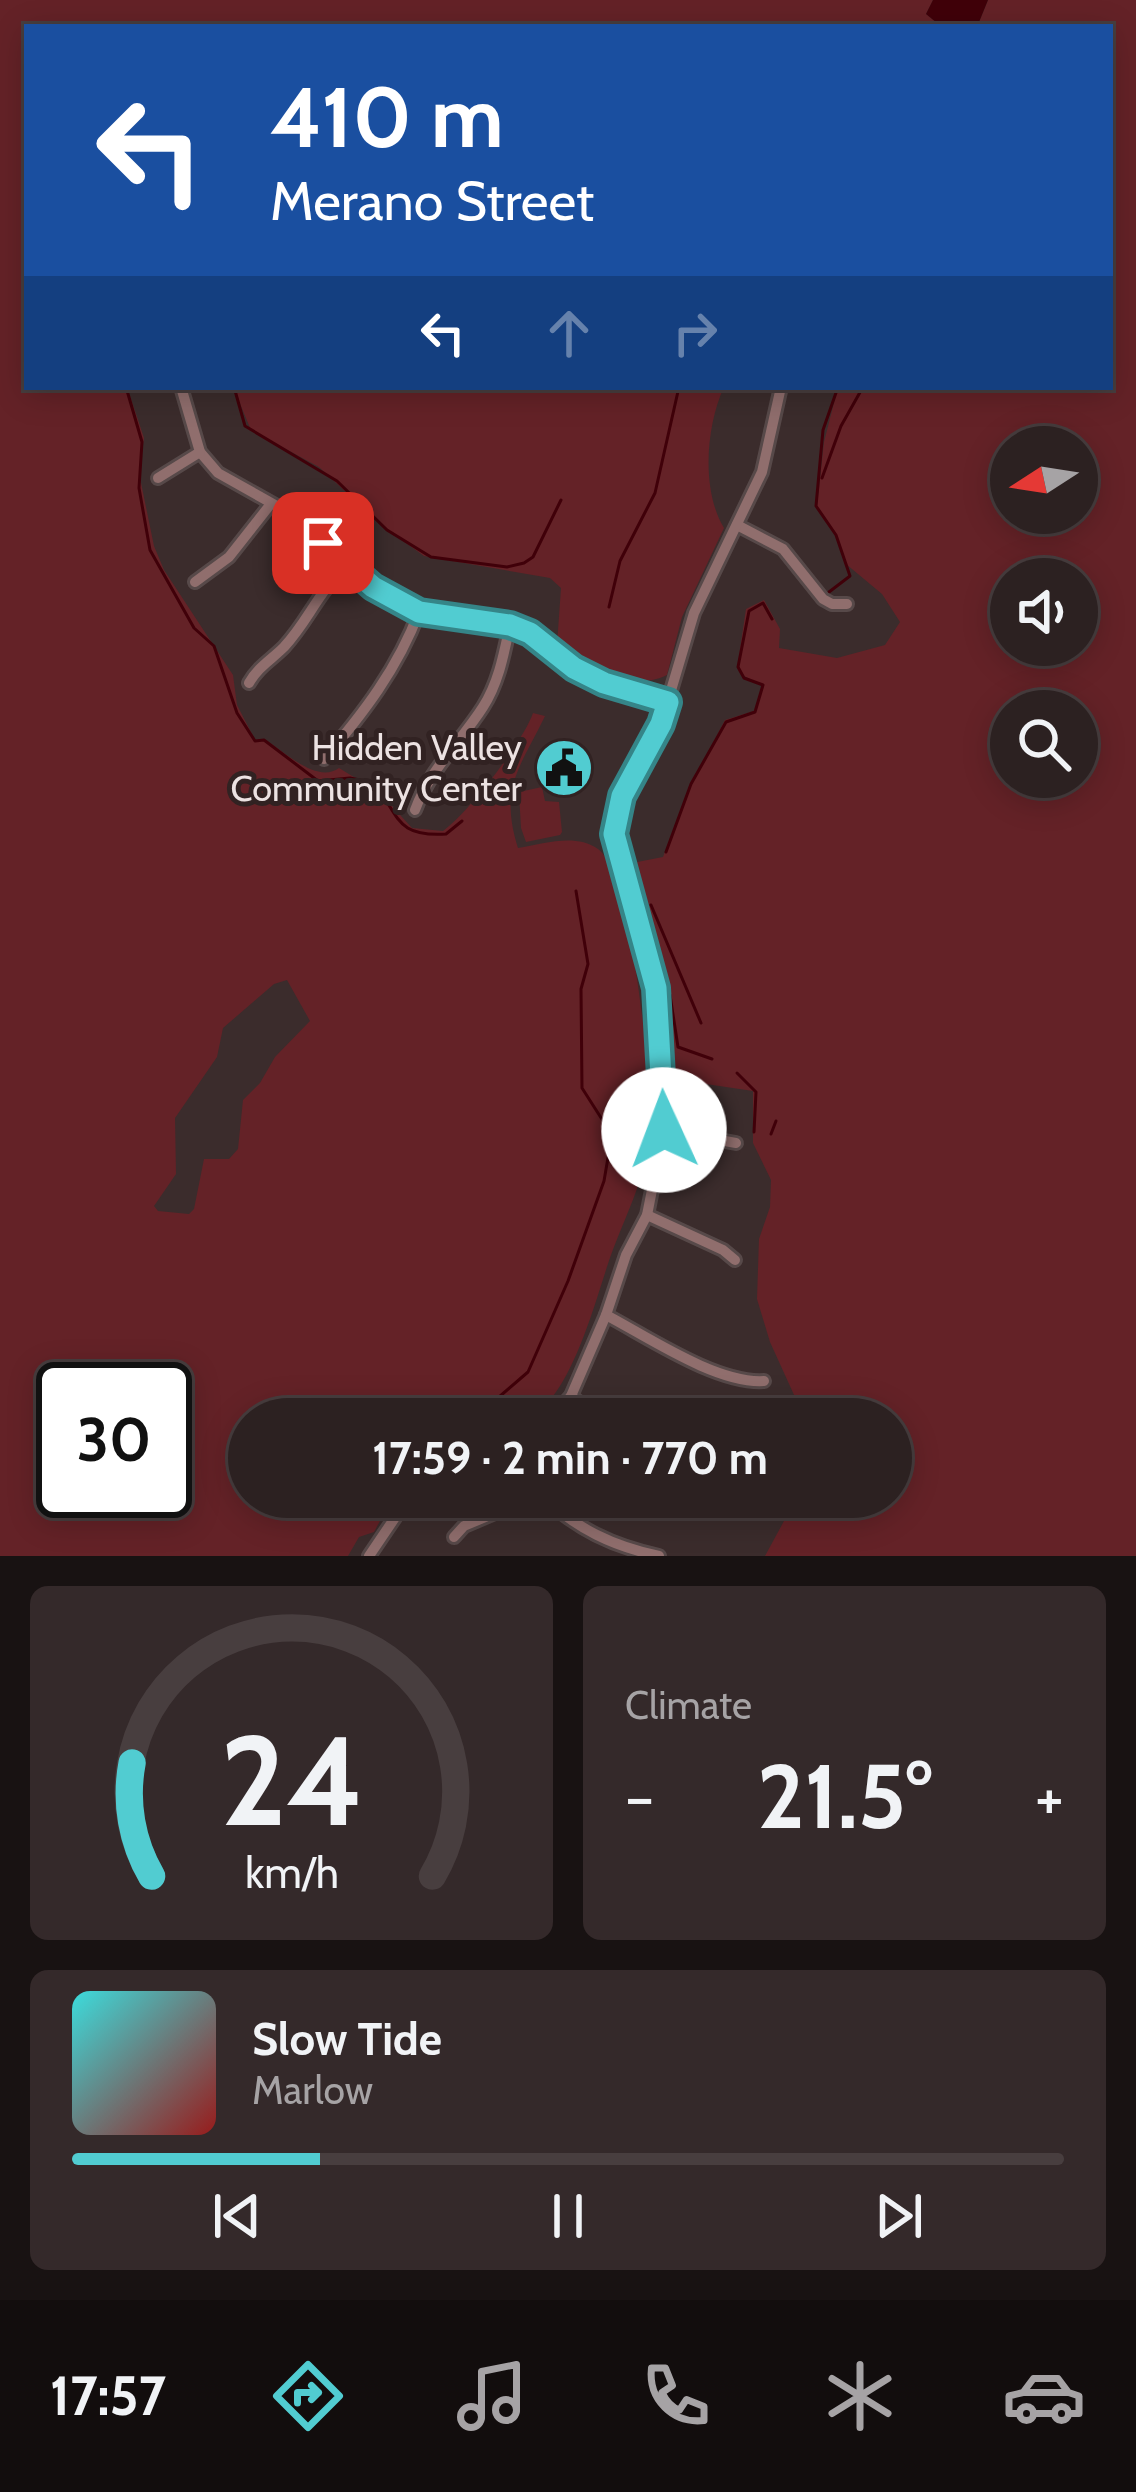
<!DOCTYPE html>
<meta charset="utf-8">
<style>
body{margin:0;font-family:Cabin,sans-serif;background:#34292a;color:#f1f3f6;height:100vh;display:flex;flex-direction:column;font-size:45px;white-space:nowrap}
*{box-sizing:border-box;margin:0}
p{font-size:39px;color:#a6a3a5}
.icon{flex:none;width:66px;height:66px;fill:none;stroke:currentColor;stroke-width:2;stroke-linecap:round;stroke-linejoin:round}
.map{position:relative;height:1556px;overflow:hidden}
.drawer{display:flex;flex-direction:column;gap:30px;padding:30px;background:#181212;flex:1}
.drawer>*{flex:none}
.guide{position:absolute;left:24px;top:24px;width:1089px;height:366px;border-radius:0px;box-shadow:0 6px 30px #0003,0 0 0 3px #483e3f;background:#1a4fa0;color:#fff;overflow:hidden}
.needle{width:78px;rotate:258deg}
.fabs{position:absolute;left:990px;top:426px;display:grid;gap:24px}
.fabs a{display:grid;place-items:center;width:108px;height:108px;border-radius:50%;background:#2c2121;box-shadow:0 6px 30px #0003,0 0 0 3px #483e3f;font-size:60px}
.speed{position:absolute;left:36px;top:1362px;display:flex;gap:24px;font-size:60px;font-weight:700;text-align:center}
.speed>*{display:grid;place-content:center;width:156px;height:156px;border-radius:50%;background:#2c2121;box-shadow:0 6px 30px #0003,0 0 0 3px #483e3f;line-height:1}
.speed .limit{border:6px solid #111;border-radius:18px;background:#fff;color:#111}
.pin{position:absolute;display:grid;place-items:center;width:102px;height:102px;color:#fff;margin:-51px;border-radius:24px;box-shadow:0 6px 18px #0006}
.me{position:absolute;width:132px;margin:-66px;rotate:358deg;stroke-linejoin:round;filter:drop-shadow(0 0 9px #0008)}
.turn{display:flex;align-items:center;gap:42px;height:252px;padding:0 48px;font-size:54px}
.turn .icon{width:156px;height:156px;stroke-width:2.5}
.turn b{display:block;font-size:84px;line-height:102px}
.lanes{display:flex;align-items:center;height:114px;padding:0 48px;background:#0003;justify-content:center;gap:60px;direction:ltr}
.lanes .off{opacity:.35}
.big{font-size:90px;font-weight:800;line-height:1.1}
.drawer .widget{flex:1;display:flex;flex-direction:column;justify-content:center;gap:18px;min-width:0;padding:0 42px;border-radius:18px;background:#34292a}
.drawer .dial{align-items:center;gap:0}
.dial svg{height:312px;overflow:visible;fill:none;stroke:#483e3f;stroke-width:7;stroke-linecap:round;text-anchor:middle}
.dial text{fill:#f1f3f6;stroke:none}
.song{display:flex;align-items:center;gap:36px}
.cover{width:144px;height:144px;border-radius:18px;background:linear-gradient(135deg,hsl(180 70% 55%),hsl(0 70% 35%))}
.played{height:12px;border-radius:6px;background:linear-gradient(90deg,#51ccd1 25%,#483e3f 25%)}
.keys{display:flex;justify-content:space-around;direction:ltr}
.heat{display:flex;justify-content:space-between;align-items:center;font-size:66px;direction:ltr}
.drawer .tiles{flex:1;display:grid;gap:30px;grid-template-columns:1fr 1fr}
.widget:last-child{grid-column:span 2}
.trip{position:absolute;left:228px;top:1398px;width:684px;height:120px;border-radius:60px;background:#2c2121;box-shadow:0 6px 30px #0003,0 0 0 3px #483e3f;font-weight:800;line-height:120px;text-align:center}
.tab-bar{display:flex;height:192px;justify-content:space-around;align-items:center;background:#120d0d;color:#a6a3a5}
.tab-bar .icon{width:84px;height:84px}
.tab-bar .on{color:#51ccd1}
.tab-bar b{font-size:54px;color:#f1f3f6}
.map>svg:first-child{display:block}
</style>
<div class="map">
<svg width="1136" height="1556" viewBox="0 0 1136 1556">
<rect width="100%" height="100%" fill="#3b2c2c"/>
<g fill="#642227" fill-rule="evenodd">
<path d="M0,0h933l-7,14 16,13h-915v360h100l17,51 -5,35 15,73 10,24 69,105 4,30 18,35 9,-1c21,13 53,45 75,29l41,25 32,35 31,3c25,-18 80,-89 90,-118l12,3c-25,52 -46,71 -27,132 26,-4 57,-15 80,1 34,24 57,248 51,293 -6,41 -24,75 -38,113 -15,42 -41,151 -87,164l-9,-3 -4,3h-262v78h144l-19,35 -15,5 -11,19h-348zM287,980l23,41 -35,36 -15,26 -17,17 -5,49 -9,10h-25l-10,50 -5,5 -31,-3 -4,-5 22,-32 -1,-56 42,-61 6,-29 51,-44zM63,1389h102v102h-102z"/>
<path d="M988,0h148v1556h-371l32,-59h94v-78h-86l-35,-77 -13,-43 2,-60 11,-32 1,-27 -18,-37v-52l-81,-12 -10,-106 -30,-110 31,-6 26,-68 36,-69 29,-9 10,-25 -22,-11 -4,-12 8,-54 18,-9 16,29 -1,19 58,10 48,-13 15,-23 -18,-28 -36,-30 -11,-32 -18,-26 7,-64 14,-55h272v-360h-133zM1011,447h66v66h-66zM1011,579h66v66h-66zM1011,711h66v66h-66z"/>
<path d="M233,387h491c-18,39 -23,103 0,141l-42,89 -15,58c-38,18 -83,-1 -110,-30l4,-57 -11,-10 -126,-22 -40,-29 -65,-60 -68,-37z"/>
<path d="M542,787l3,14 14,1 3,30 -2,3 -34,7 -5,-14 -2,-36z"/>
</g>
<path fill="#400009" d="M933,0h55l-11,27h-35l-16,-13z"/>
<g fill="none" stroke-linecap="round" stroke-linejoin="round">
<g stroke="#400009" stroke-width="3">
<path d="M126,387l16,55 -3,46 11,62 44,78 20,18 23,67 18,28 9,-1 54,41 32,-3 24,5c26,33 21,54 72,51l16,-13"/>
<path d="M234,387l11,39 92,55 50,49 44,27 76,10 17,-4 9,-6 28,-57"/>
<path d="M822,478l19,-52 22,-39"/>
<path d="M829,592l21,-16 -14,-41 -20,-29 7,-76 15,-43"/>
<path d="M609,607l11,-46 35,-68 24,-106"/>
<path d="M666,852l25,-68 35,-62 29,-10 8,-27 -19,-7 -6,-11 11,-56 14,-8 9,16"/>
<path d="M651,905l50,118"/>
<path d="M670,995l8,52 34,12"/>
<path d="M737,1073l19,19 -2,40"/>
<path d="M771,1134l5,-13"/>
<path d="M469,1409l30,-12 29,-25 40,-91 36,-100 6,-35 -5,-22 -23,-36 -1,-99 7,-25 -12,-73"/>
</g>
<g stroke="#574949" stroke-width="16">
<g id="minor">
<path d="M181,387l19,65 18,21 82,46 46,48 27,20 46,25 91,13 20,8 44,35 29,15 65,19"/>
<path d="M158,478l42,-26"/>
<path d="M737,525l46,24 40,50 9,5h15"/>
<path d="M195,582l34,-25 41,-52"/>
<path d="M249,683c9,-16 22,-23 35,-36 25,-27 33,-54 62,-80"/>
<path d="M324,759c39,-45 74,-91 95,-147"/>
<path d="M415,810c15,-41 45,-67 68,-103 16,-25 21,-54 27,-82"/>
<path d="M664,1130l72,13"/>
<path d="M647,1215l76,35 12,10"/>
<path d="M606,1315c42,22 111,69 158,66"/>
<path d="M571,1396l30,23"/>
<path d="M550,1419l21,-23 35,-81 20,-60 21,-40 17,-85 -8,-142 -40,-141v-27l6,-24 39,-72 33,-111 68,-141 19,-85"/>
<path d="M542,1497c36,32 70,49 117,59"/>
<path d="M454,1537l10,-11 69,-29"/>
<path d="M369,1556l40,-59"/>
</g>
</g>
<use href="#minor" stroke="#906e6d" stroke-width="10"/>
</g>
<g fill="none" stroke-linecap="round" stroke-linejoin="round">
<g stroke="#358588" stroke-width="30">
<path id="route" d="M323,543l50,44 46,25 91,13 20,8 44,35 30,15 64,19 -7,22 -39,72 -8,38 42,154 8,142"/>
</g>
<use href="#route" stroke="#51ccd1" stroke-width="21"/>
</g>
<defs>
<g id="civic-disc" transform="scale(3)"><circle r="9.5" fill="#51ccd1" stroke="#312222"/><path d="M-.6-6.5H3V-4.5H.6V-3L4-1V1h2V6H-6V1h2V-1L-.6-3ZM-1.2 2.5V6h2.4V2.5Z" fill="#111"/></g>
</defs>
<g fill-rule="evenodd">
<use href="#civic-disc" x="564" y="768"/>
</g>
<g text-anchor="middle" dominant-baseline="central" stroke-width="10" stroke-linejoin="round" paint-order="stroke">
<g font-size="36" fill="#ece2e2" stroke="#312222" text-anchor="end">
<text x="522" y="747">Hidden Valley<tspan x="522" dy="41">Community Center</tspan></text>
</g>
</g>
</svg>
<div class="fabs">
<a><svg class="needle" viewBox="-14 -14 28 28"><path d="M0-13l5 13h-10z" fill="#e53935"/><path d="M0 13l5-13h-10z" fill="#a6a3a5"/></svg></a>
<a><svg class="icon" aria-label="sound" viewBox="0 0 24 24"><path d="M4 9h4l5-4v14l-5-4H4zM17 9q2 3 0 6"/></svg></a>
<a><svg class="icon" aria-label="search" viewBox="0 0 24 24"><circle cx="10" cy="10" r="6"/><path d="M15 15l6 6"/></svg></a>
</div>
<div class="speed"><div class="limit">30</div></div>
<div class="pin" style="left:323px;top:543px;background:#d93025"><svg class="icon" aria-label="arrive" viewBox="0 0 24 24"><path d="M6 21V4h12l-3 4 3 4H6"/></svg></div>
<svg class="me" style="left:664px;top:1130px" viewBox="-20 -20 40 40"><circle r="19" fill="#fff"/><path d="M0-13L10 11 0 6-10 11z" fill="#51ccd1"/></svg>
<div class="trip">17:59 · 2 min · 770 m</div>
<div class="guide">
<div class="turn"><svg class="icon" aria-label="left" viewBox="0 0 24 24"><path d="M17 20v-9H6M10 6l-5 5 5 5"/></svg><div><b>410 m</b>Merano Street</div></div>
<div class="lanes"><svg class="icon" aria-label="left" viewBox="0 0 24 24"><path d="M17 20v-9H6M10 6l-5 5 5 5"/></svg><svg class="icon off" aria-label="ahead" viewBox="0 0 24 24"><path d="M12 20V5M6 11l6-6 6 6"/></svg><svg class="icon off" aria-label="right" viewBox="0 0 24 24"><path d="M7 20v-9h11M14 6l5 5-5 5"/></svg></div>
</div>
</div>
<section class="drawer">
<div class="tiles">
<div class="widget dial"><svg viewBox="0 0 100 80">
<path d="M14 69A42 42 0 1 1 86 69"/>
<path d="M14 69A42 42 0 0 1 9 40" stroke="#51ccd1"/>
<text x="50" y="56" font-size="32" font-weight="700">24</text>
<text x="50" y="72" font-size="11">km/h</text>
</svg></div>
<div class="widget"><p>Climate</p>
<div class="heat"><a>−</a><b class="big">21.5°</b><a>+</a></div>
</div>
<div class="widget">
<div class="song"><i class="cover"></i><div><b>Slow Tide</b><p>Marlow</p></div></div>
<div class="played"></div>
<div class="keys"><svg class="icon" aria-label="previous" viewBox="0 0 24 24"><path d="M18 5L8 12l10 7zM5 5v14"/></svg><svg class="icon" aria-label="pause" viewBox="0 0 24 24"><path d="M8 5v14M16 5v14"/></svg><svg class="icon" aria-label="next" viewBox="0 0 24 24"><path d="M6 5l10 7-10 7zM19 5v14"/></svg></div>
</div>
</div>
</section>
<nav class="tab-bar">
<b>17:57</b>
<svg class="icon on" aria-label="directions" viewBox="0 0 24 24"><path d="M12 3l9 9-9 9-9-9zM9 14v-3h6M13 9l2 2-2 2"/></svg>
<svg class="icon" aria-label="music" viewBox="0 0 24 24"><path d="M9 18V5l10-2v13"/><circle cx="6" cy="18" r="3"/><circle cx="16" cy="16" r="3"/></svg>
<svg class="icon" aria-label="phone" viewBox="0 0 24 24"><path d="M5 4h4l2 5-3 2q2 4 5 5l2-3 5 2v4C11 20 4 13 5 4z"/></svg>
<svg class="icon" aria-label="climate" viewBox="0 0 24 24"><path d="M12 3v18M4 7l16 10M4 17L20 7"/></svg>
<svg class="icon" aria-label="car" viewBox="0 0 24 24"><path d="M5 17H2v-5l4-1 3-4h7l3 4 3 1v5h-3M9 17h6M6 11h13"/><circle cx="7" cy="17" r="2"/><circle cx="17" cy="17" r="2"/></svg>
</nav>
